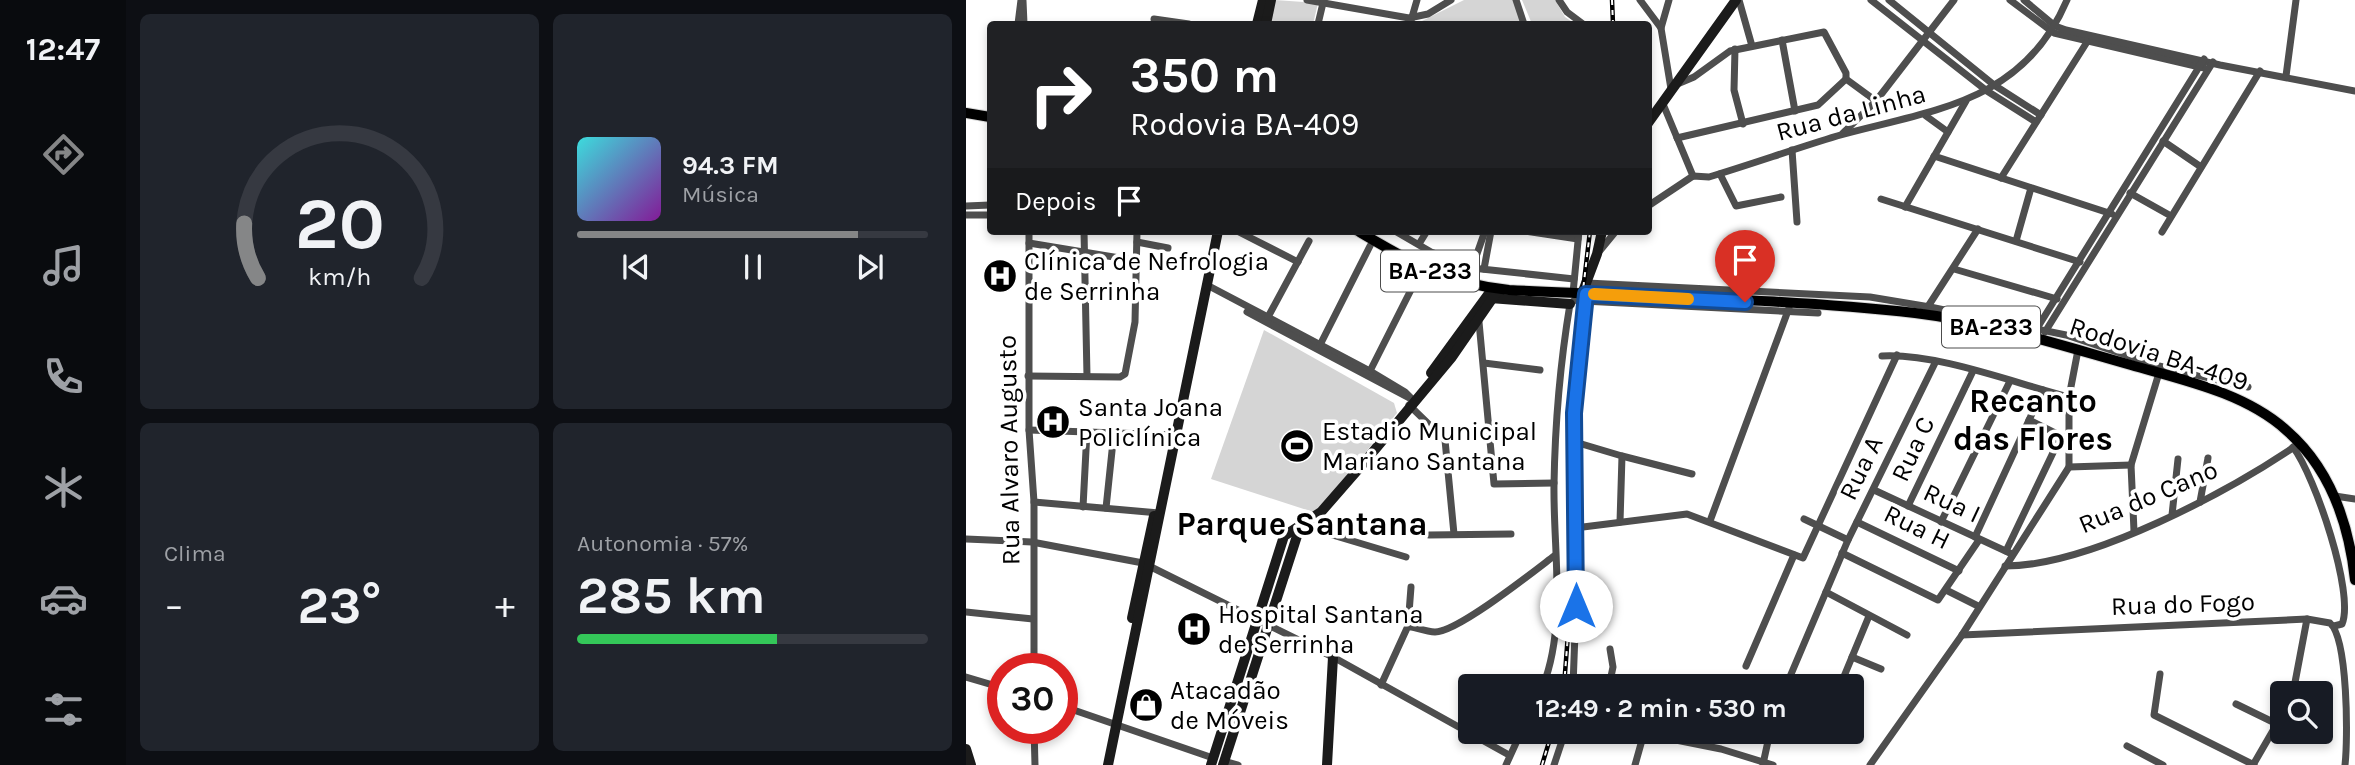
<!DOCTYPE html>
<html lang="pt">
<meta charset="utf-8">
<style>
body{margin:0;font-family:Karla,sans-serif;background:#20242c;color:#f1f3f6;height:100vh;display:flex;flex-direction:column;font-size:26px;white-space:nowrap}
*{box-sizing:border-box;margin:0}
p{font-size:23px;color:#9ea1a6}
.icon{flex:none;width:38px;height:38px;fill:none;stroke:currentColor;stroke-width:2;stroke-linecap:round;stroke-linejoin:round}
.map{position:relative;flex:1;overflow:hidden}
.drawer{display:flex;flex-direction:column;gap:14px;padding:14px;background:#0d0f14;width:840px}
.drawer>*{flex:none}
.top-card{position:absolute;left:21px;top:21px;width:665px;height:214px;border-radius:7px;box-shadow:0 4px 10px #0003;background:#202124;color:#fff;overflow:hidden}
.controls{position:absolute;left:1304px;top:681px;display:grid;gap:14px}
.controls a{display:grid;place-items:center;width:63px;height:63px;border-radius:7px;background:#171b24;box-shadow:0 4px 10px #0003;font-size:35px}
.speed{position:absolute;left:21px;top:653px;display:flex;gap:14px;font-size:35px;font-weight:700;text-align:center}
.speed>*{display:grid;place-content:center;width:91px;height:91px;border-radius:50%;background:#171b24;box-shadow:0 4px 10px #0003;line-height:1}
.speed .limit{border:10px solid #d22;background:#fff;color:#111}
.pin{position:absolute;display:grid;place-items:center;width:60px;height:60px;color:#fff;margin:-72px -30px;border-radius:50% 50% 50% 0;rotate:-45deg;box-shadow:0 0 7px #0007}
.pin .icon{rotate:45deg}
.me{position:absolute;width:77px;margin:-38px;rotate:0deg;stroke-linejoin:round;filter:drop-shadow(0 0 5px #0008)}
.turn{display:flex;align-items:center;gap:24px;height:147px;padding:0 28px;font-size:32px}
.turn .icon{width:91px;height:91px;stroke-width:2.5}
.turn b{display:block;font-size:49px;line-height:60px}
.then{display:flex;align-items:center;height:66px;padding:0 28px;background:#0003;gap:14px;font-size:26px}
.big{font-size:52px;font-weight:700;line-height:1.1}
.drawer .tile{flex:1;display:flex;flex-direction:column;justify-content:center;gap:10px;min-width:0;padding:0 24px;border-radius:10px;background:#20242c}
.drawer .dial{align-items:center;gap:0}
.dial svg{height:182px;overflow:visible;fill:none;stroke:#363941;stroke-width:7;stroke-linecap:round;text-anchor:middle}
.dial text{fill:#f1f3f6;stroke:none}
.song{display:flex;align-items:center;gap:21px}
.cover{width:84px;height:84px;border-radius:10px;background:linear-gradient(135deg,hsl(180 70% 55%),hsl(290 70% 35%))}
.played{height:7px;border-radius:4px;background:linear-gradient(90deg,#858687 80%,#363941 80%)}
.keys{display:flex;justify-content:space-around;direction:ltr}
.heat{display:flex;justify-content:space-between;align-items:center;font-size:38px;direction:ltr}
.charge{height:10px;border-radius:5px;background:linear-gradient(90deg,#34c759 57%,#363941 0)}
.drawer .tiles{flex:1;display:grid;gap:14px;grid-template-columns:repeat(2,1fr)}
.trip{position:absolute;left:492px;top:674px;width:406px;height:70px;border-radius:7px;background:#171b24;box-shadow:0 4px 10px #0003;font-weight:700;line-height:70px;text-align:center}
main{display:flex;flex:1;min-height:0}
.tabs{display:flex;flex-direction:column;width:126px;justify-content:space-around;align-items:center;background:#090b0e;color:#9ea1a6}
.tabs .icon{width:49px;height:49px}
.tabs .selected{color:#858687}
.tabs b{font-size:32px;color:#f1f3f6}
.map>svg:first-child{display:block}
</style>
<main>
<nav class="tabs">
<b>12:47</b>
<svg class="icon selected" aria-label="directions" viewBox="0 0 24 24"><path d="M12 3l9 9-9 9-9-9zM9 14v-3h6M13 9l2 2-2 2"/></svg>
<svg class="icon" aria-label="music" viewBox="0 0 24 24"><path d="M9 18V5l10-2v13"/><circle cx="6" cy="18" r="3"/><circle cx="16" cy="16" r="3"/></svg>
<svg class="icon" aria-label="phone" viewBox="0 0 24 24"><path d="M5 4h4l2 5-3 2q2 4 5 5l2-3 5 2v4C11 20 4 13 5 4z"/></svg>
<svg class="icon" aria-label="climate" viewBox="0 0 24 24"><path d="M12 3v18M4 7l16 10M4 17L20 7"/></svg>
<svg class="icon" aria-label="car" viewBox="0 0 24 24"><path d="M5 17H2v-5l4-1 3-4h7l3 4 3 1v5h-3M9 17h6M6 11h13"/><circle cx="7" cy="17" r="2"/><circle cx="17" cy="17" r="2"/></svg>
<svg class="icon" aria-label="filters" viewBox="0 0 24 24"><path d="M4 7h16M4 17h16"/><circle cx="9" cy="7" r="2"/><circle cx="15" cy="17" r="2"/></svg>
</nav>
<section class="drawer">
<div class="tiles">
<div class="tile dial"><svg viewBox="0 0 100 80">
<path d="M14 69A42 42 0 1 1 86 69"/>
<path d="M14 69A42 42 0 0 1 8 45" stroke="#858687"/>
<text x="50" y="56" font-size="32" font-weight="700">20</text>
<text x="50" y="72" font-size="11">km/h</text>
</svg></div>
<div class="tile">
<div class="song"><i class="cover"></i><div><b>94.3 FM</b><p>Música</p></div></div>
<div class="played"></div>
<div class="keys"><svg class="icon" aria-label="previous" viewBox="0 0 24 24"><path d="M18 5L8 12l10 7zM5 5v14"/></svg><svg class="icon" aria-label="pause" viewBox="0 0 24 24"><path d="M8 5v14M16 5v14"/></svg><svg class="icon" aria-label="next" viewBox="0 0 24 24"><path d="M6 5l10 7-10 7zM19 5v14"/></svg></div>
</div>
<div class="tile"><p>Clima</p>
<div class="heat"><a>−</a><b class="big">23°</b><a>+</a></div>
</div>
<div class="tile"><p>Autonomia · 57%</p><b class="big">285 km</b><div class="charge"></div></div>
</div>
</section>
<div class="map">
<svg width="1389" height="765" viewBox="0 0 1389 765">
<rect width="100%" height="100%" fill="#fff"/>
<g fill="#d5d5d5">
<path d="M309,0l43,3 -5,21h-43z"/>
<path d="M498,0h50l9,24h-107z"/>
<path d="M556,0h33l10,17 10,7h-43z"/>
<path d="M298,330l130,73 3,10 -78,97 -6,2 -102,-33z"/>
</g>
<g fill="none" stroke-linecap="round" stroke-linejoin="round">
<g stroke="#dbdbdb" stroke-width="12">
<g id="primary">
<path d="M0,113l24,4"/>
<path d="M392,231c54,32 87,52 151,59 135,7 272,8 406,23 74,9 145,32 216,52 52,15 114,28 155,65 44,38 63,94 69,150"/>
</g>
</g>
<g stroke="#4e4e4e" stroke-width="7">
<path d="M341,0l102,18 19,-4 23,-14"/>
<path d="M550,0l8,24"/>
<path d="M593,0l8,12 16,12"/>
<path d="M674,0l21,28 10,61"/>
<path d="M773,0l13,46"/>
<path d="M905,0l116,91 49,31"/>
<path d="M923,0l105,85 47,30"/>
<path d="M1044,0l44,33 150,35"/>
<path d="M1058,0l31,26 11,4 154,35 135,26"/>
<path d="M57,1l1,23"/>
<path d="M188,19l35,5"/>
<path d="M52,24l3,-24"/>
<path d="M352,24l5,-21"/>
<path d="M444,24l7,-24"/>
<path d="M695,28l8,-28"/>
<path d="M816,40l13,71"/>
<path d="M769,49l-1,41 9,34"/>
<path d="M1320,76l10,-76"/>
<path d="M709,85l19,-8 36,-26 94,-19 22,41v6l30,22"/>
<path d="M697,104l30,72"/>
<path d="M960,116l22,16"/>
<path d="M877,133l33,-32 78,-101"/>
<path d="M711,138l141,-33 28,-26"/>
<path d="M1197,141l38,26"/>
<path d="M826,150l5,72"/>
<path d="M968,156l178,58"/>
<path d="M754,174l16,32 45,-9"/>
<path d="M1035,178l86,-136"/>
<path d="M1164,193l41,23"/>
<path d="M915,199l199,63"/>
<path d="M0,206l24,-1"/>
<path d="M682,206l45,-30 16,1c43,-13 85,-28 128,-41 94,-26 186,-32 230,-136"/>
<path d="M939,207l61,-106"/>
<path d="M0,215h24"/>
<path d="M63,231v199l5,72v166"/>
<path d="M118,231l3,145"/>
<path d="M271,231l61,31"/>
<path d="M429,231l36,21 41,16 102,11"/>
<path d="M559,231l53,8"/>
<path d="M1196,232l98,-161"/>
<path d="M1050,241l15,-53"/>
<path d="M171,242l31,6"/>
<path d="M63,243l109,18"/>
<path d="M453,244l8,-13"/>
<path d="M632,253l18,-22"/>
<path d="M506,268l13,-37"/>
<path d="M518,269l7,-38"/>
<path d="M988,269l103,30"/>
<path d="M621,283l283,14 60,10 136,28 93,31 89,21"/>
<path d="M241,285l163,86 35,21 8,8"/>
<path d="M607,293l6,-62"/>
<path d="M617,301l235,12"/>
<path d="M961,308l51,-79"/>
<path d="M281,312l166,88"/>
<path d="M302,317l41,-76"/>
<path d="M513,322l15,162 60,-1"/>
<path d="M1070,330l168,-271"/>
<path d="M1079,332l168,-270"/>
<path d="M354,345l50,-99"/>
<path d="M916,356c55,-3 132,27 187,41"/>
<path d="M518,363l56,7"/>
<path d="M404,371l50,-99"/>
<path d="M62,376l92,1 5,-3 10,-52 2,-91"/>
<path d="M443,405l36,35 9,94"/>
<path d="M1063,420l34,17"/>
<path d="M63,430l147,5"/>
<path d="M609,442l47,14 -2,66"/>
<path d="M1327,447c22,29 62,147 49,177l-8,2"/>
<path d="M656,456l70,18"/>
<path d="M1103,467l62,-2"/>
<path d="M908,490l138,64"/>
<path d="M1369,496l20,3"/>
<path d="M68,502l125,11"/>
<path d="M1234,502l8,-44"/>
<path d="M942,506l65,-135"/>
<path d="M117,507l4,-76"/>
<path d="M140,508l8,-76"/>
<path d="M1206,515l6,-56"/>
<path d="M838,519l44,21"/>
<path d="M744,521l79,-213"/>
<path d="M891,522l102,49"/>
<path d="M975,522l69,-141"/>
<path d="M333,525l107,32"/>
<path d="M609,528l112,-14 116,44 94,-203"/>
<path d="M1168,531l-3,-66 28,-92"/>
<path d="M463,535l82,-1"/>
<path d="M1009,537l68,-147"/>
<path d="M0,539l66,3 111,21 190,94 176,98"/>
<path d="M1040,551l55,-115"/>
<path d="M876,553l96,47 41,-60"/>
<path d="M1039,566c85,0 225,-75 295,-123"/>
<path d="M980,590l32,16"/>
<path d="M860,592l81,43"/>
<path d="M0,612l67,7"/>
<path d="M442,626l3,-39"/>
<path d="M996,635l345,-16 23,4c18,16 18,116 15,142"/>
<path d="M886,657l29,12"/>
<path d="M780,666l48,-111"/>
<path d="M1194,674l-6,41 100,50"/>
<path d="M0,677l37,11"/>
<path d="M415,685l27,-59c9,2 19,6 27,6 23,0 98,-60 119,-76"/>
<path d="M577,686c24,-62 10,-136 11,-201 1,-62 6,-121 16,-181l12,-10"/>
<path d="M607,686l3,-80 -2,-193 12,-119"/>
<path d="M643,686l4,-19 -3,-18"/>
<path d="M820,686l62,-146 87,-177"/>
<path d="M874,686l29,-70"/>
<path d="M1327,693l14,-74"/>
<path d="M1270,704l41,20"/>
<path d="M96,706l151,52"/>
<path d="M68,728l1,37"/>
<path d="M670,732l85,17 52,16"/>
<path d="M850,732l19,5"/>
<path d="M1161,746l36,19"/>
<path d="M258,761l14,4"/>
<path d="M797,764l7,-32"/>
<path d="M540,765l15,-33"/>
<path d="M588,765l11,-33"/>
<path d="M669,765l9,-32"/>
<path d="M904,765l92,-130 107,-168v-70l9,-47"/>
<path d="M1287,765l29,-50"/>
</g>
<g stroke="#1b1b1b" stroke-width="10">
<path d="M291,24l6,-24"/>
<path d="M300,24l5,-24"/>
<path d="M682,123l88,-123"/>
<path d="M616,294l15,-40 5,-23"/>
<path d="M524,298l80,6"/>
<path d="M465,373l62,-85"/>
<path d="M166,618l22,-102"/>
<path d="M0,749l5,16"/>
<path d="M142,765l110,-534"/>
<path d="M245,765l73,-229 37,-24 41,-47 90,-108 47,-68"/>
<path d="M257,765l74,-229 8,-13"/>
<path d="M361,765l6,-108"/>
</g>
<use href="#primary" stroke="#000" stroke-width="10"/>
<g stroke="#000" stroke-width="4.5">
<g id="rail">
<path d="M646,0l1,24"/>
<path d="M598,686l8,-104v-199l18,-152"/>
<path d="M576,765l10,-33"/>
</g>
</g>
<use href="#rail" stroke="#fff" stroke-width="2" stroke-dasharray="5" stroke-linecap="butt"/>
</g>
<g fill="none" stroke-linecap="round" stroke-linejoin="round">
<g stroke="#114b97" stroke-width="18">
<path id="route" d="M610,606l-2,-193 12,-119 159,8"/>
</g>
<use href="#route" stroke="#1a73e8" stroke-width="12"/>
<path stroke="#f59e0b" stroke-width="12" d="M628,294l94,5"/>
</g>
<defs>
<g id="hospital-disc" transform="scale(1.75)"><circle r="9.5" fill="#000" stroke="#fff"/><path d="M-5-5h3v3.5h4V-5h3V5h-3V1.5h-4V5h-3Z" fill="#fff"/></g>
<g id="stadium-disc" transform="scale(1.75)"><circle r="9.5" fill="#000" stroke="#fff"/><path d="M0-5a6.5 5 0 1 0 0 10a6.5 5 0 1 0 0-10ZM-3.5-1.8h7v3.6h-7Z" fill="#fff"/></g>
<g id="shop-disc" transform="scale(1.75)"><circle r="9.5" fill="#000" stroke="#fff"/><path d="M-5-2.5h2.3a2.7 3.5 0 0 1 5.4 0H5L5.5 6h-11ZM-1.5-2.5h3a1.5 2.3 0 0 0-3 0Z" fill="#fff"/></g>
</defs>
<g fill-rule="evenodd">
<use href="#hospital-disc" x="34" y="276"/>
<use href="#hospital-disc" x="87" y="422"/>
<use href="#stadium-disc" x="331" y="446"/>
<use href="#hospital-disc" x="228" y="629"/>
<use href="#shop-disc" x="180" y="705"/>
</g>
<g text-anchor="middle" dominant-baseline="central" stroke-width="7" stroke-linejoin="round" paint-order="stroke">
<g fill="#fff" stroke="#4c4c4c" stroke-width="2">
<rect x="415" y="250.5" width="98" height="41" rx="5"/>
<rect x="976" y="306.5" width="98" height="41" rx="5"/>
</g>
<g font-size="24" font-weight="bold" fill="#000">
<text x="464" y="271">BA-233</text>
<text x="1025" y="327">BA-233</text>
</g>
<g font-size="26" fill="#000" stroke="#fff">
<text transform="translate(885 113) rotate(-15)">Rua da Linha</text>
<text transform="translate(1193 354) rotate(18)">Rodovia BA-409</text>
<text transform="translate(947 449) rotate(-65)">Rua C</text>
<text transform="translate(43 450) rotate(-91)">Rua Alvaro Augusto</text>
<text transform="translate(895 468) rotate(-64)">Rua A</text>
<text transform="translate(1182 497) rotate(-23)">Rua do Cano</text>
<text transform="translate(986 503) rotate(25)">Rua I</text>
<text transform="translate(951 527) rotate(26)">Rua H</text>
<text transform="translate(1217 604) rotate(-2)">Rua do Fogo</text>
</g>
<g font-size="26" fill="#000" stroke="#fff" text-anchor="start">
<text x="58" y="261">Clínica de Nefrologia<tspan x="58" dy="30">de Serrinha</tspan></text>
<text x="112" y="407">Santa Joana<tspan x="112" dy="30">Policlínica</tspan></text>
<text x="356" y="431">Estadio Municipal<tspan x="356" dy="30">Mariano Santana</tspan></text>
<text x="252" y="614">Hospital Santana<tspan x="252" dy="30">de Serrinha</tspan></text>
<text x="204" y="690">Atacadão<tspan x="204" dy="30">de Móveis</tspan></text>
</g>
<g font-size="33" font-weight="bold" fill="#000" stroke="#fff">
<text x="1067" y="401">Recanto<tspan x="1067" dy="38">das Flores</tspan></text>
<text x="336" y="524">Parque Santana</text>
</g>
</g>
</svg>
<div class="controls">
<a><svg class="icon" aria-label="search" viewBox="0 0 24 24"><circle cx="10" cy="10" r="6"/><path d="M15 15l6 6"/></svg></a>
</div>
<div class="speed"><div class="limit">30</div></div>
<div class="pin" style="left:779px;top:302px;background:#d93025"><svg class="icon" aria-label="arrive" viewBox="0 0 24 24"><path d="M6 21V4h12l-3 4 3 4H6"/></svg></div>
<svg class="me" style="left:610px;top:606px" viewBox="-20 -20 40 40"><circle r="19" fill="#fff"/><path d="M0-13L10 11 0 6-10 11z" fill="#1a73e8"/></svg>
<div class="trip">12:49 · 2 min · 530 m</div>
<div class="top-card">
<div class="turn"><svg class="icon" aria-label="right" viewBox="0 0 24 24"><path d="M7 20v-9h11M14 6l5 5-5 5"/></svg><div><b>350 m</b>Rodovia BA-409</div></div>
<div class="then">Depois<svg class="icon" aria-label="arrive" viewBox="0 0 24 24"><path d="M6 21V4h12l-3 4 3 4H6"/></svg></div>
</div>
</div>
</main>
